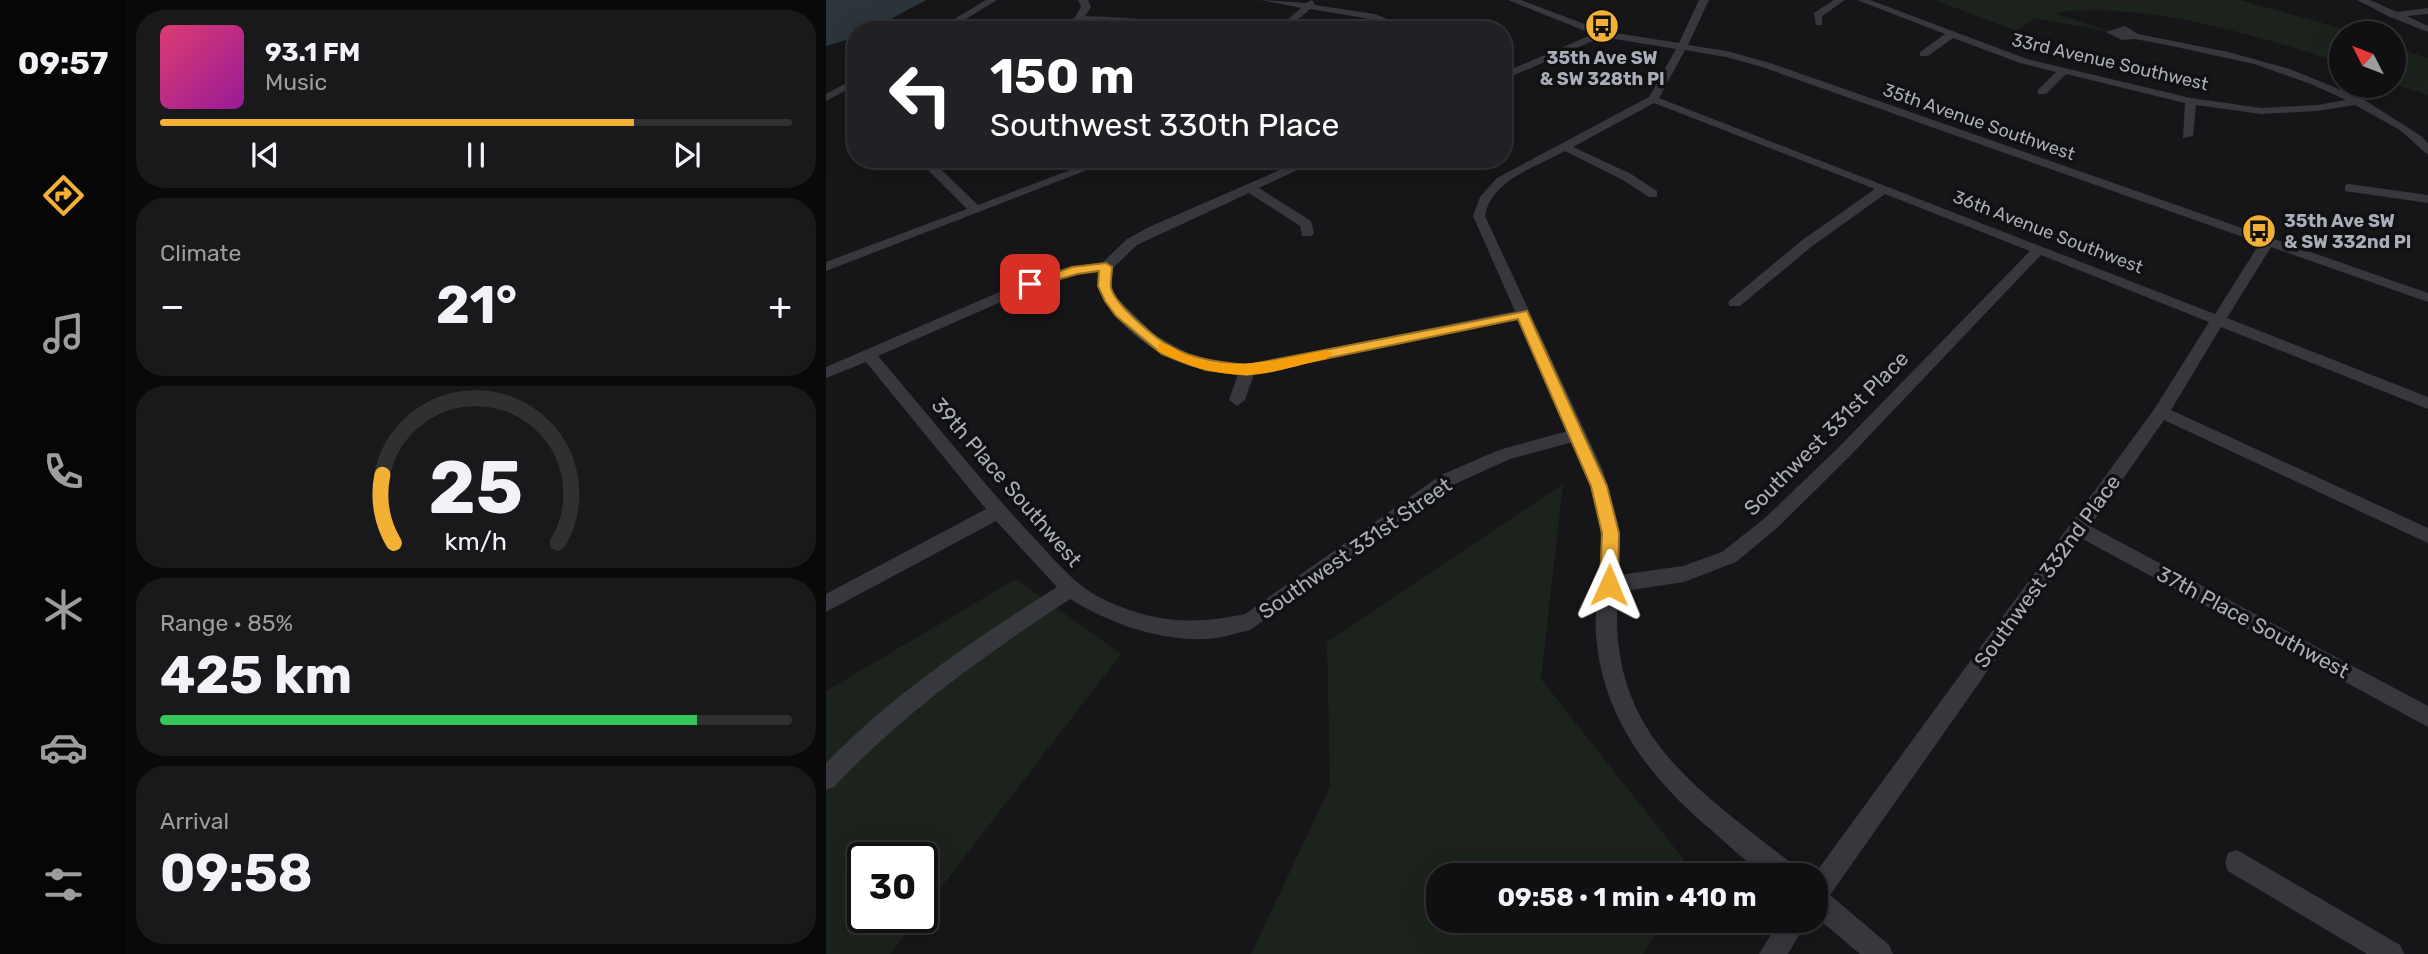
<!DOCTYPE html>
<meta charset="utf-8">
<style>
body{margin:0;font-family:Rubik,sans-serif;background:#19191b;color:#f1f3f6;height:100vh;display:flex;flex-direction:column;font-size:26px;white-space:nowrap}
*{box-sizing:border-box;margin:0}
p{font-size:23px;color:#9c9d9f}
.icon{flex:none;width:38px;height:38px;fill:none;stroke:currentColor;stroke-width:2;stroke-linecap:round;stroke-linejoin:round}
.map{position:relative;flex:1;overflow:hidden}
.side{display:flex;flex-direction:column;gap:10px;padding:10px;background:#09090a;width:700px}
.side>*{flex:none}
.guide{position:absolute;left:21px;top:21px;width:665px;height:147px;border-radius:28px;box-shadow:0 7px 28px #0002,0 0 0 2px #303032;background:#202124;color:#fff;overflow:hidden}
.needle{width:46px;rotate:312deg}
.fabs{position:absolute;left:1503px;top:21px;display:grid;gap:14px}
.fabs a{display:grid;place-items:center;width:77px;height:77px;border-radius:50%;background:#101012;box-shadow:0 7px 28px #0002,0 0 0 2px #303032;font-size:35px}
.speed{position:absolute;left:21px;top:842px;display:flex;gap:14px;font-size:35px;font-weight:700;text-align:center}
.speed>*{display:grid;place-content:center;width:91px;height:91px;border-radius:50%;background:#101012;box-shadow:0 7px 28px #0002,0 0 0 2px #303032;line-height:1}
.speed .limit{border:4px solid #111;border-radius:10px;background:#fff;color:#111}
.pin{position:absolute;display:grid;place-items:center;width:60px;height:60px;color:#fff;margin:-30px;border-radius:14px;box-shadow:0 4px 10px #0006}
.me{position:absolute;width:77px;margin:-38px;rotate:1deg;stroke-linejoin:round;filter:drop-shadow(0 0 5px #0008)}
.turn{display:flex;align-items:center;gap:24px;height:147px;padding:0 28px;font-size:32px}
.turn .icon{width:91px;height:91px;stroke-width:2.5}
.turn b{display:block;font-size:49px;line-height:60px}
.big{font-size:52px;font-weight:700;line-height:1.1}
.side .widget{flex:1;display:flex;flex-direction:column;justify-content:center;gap:10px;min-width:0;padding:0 24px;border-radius:28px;background:#19191b}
.side .dial{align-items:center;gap:0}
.dial svg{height:182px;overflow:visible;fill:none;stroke:#303032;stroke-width:7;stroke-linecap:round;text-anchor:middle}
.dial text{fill:#f1f3f6;stroke:none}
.song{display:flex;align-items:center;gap:21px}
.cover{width:84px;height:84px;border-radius:10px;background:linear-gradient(135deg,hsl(340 70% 55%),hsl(300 70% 35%))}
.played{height:7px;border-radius:4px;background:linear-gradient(90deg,#f2b134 75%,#303032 75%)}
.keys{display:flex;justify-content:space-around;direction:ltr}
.heat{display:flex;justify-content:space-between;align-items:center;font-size:38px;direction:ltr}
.charge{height:10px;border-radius:5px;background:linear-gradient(90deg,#34c759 85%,#303032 0)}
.trip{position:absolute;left:600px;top:863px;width:402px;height:70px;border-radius:28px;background:#101012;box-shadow:0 7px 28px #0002,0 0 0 2px #303032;font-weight:700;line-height:70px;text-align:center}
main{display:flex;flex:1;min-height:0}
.menu{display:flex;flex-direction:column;width:126px;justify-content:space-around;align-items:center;background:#060607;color:#9c9d9f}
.menu .icon{width:49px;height:49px}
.menu .on{color:#f2b134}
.menu b{font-size:32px;color:#f1f3f6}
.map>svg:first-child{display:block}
</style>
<main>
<nav class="menu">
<b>09:57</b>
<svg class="icon on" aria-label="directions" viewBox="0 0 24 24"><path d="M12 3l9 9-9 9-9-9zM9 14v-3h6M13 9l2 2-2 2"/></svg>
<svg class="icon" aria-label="music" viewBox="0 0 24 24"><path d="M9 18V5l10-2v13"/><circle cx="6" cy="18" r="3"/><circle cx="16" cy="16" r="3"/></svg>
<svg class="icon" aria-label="phone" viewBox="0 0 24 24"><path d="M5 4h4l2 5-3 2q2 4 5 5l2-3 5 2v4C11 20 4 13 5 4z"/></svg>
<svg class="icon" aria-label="climate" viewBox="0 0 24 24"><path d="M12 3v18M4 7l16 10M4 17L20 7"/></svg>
<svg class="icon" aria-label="car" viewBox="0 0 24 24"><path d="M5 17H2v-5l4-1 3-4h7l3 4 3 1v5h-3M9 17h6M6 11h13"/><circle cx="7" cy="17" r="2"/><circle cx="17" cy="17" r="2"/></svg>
<svg class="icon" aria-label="filters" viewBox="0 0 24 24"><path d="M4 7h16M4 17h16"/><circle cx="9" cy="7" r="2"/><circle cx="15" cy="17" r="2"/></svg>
</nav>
<section class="side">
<div class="widget">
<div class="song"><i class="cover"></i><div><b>93.1 FM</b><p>Music</p></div></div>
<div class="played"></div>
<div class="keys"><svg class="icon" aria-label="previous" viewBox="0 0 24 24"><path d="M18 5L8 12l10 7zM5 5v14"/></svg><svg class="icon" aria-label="pause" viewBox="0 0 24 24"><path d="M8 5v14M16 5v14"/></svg><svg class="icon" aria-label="next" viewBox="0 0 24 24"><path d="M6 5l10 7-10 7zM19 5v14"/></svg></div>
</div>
<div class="widget"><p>Climate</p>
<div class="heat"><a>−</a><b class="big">21°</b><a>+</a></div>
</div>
<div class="widget dial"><svg viewBox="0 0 100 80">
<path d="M14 69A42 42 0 1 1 86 69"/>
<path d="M14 69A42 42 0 0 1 9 39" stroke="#f2b134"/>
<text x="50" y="56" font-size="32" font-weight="700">25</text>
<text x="50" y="72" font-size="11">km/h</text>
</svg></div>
<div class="widget"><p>Range · 85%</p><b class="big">425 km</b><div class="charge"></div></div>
<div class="widget"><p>Arrival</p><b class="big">09:58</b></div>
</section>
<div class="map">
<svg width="1602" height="954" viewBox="0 0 1602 954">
<rect width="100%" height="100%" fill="#161618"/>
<g fill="#1c231d">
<path d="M1109,0h305l118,33h-16l-1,30c-85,-28 -199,-63 -288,-50l58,19 -76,-14 -19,13z"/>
<path d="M1568,47l34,11v37l-34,-11z"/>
<path d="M737,484l-22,195 151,191 -3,5h-251v45l225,1 -20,33h-392l79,-167 -3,-145z"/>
<path d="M190,579l105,75 -199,258v-54h-59v59h56l-29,37h-64v-263z"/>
</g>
<path fill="#2c353c" d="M0,0h100l-56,30h-14v7l-30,9z"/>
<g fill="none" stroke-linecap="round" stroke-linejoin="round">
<g fill="#37383d" fill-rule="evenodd">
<path d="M160,0h11l-49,30h-12z"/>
<path d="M252,0h10l3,7 -6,9c16,1 78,2 88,10l-3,4h-11l3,-3 -24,3 3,-3c-18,-4 -38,-7 -57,-5 -10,1 -11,8 -26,8l17,-13 6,-10z"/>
<path d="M435,0l45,3 6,-3 3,5 60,9 40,16h-15l-30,-11 -60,-10 -24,21h-11l26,-22z"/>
<path d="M682,0h13l82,31 76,12 20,-43h10l-21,45 39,6 43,12 658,230v9l-157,-55 -44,71 201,79v12l-207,-82 -50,83 257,118v15l-264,-123 -74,106 338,180v21l-347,-189 -251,357 59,50 4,9h-33l-44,-37v-42h-2l341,-467 54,-86 -168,-67 -192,202 -72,71 -41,34 -52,20 -66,10c-12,142 78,196 177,274l3,9c-9,0 -24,3 -32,0 -11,-4 -50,-42 -62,-51 -58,-51 -102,-110 -108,-189 -2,-27 5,-53 5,-80 2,-40 -12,-77 -28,-113l-63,17 -57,26 -203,145c-14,3 -28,8 -42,9 -49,2 -97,-15 -138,-40 -85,56 -166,113 -236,188l-8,3v-27c68,-70 149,-124 231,-176l-61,-66 -170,91v-18l160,-85 -120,-147 -40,16v-11l199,-86 51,-15 26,-3 25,-24 22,-12 156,-68h16l-62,29 52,33 3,12 -2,3h-10l-2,-10 -51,-33 -112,52 -24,23 -2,18 5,11 39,38 40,22 52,8 268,-54 -42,-95 7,-19 17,-19 152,-81 27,-48 -74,-12 -99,43v-7l90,-39zM859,50l41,7 36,10 498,176 -45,71 -556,-216zM828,103l221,86 -74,52 -71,59 -2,3 2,3h10l71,-59 74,-53 145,57 -193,198 -72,69 -43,34 -39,14 -64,9 -1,-51 -15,-54 -118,-254c6,-36 51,-49 80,-65l58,29 26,17h8v-6l-26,-17 -58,-27zM272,272c-5,36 50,78 80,90 19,8 40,10 60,12l-9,26 8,6 8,-6 9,-26 264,-55 50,112 -69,19 -58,25 -196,139c-52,11 -91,9 -140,-14 -29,-13 -49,-39 -71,-62 -54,-58 -104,-121 -156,-182l157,-69 42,-13z"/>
<path d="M1008,0h11l-23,16v9h-6l-2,-12z"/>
<path d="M1031,0h13l157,59 164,39 70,10 56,-3 29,-5 -35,-16 -57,-20 -87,-19 -32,-6 -13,1 -16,-8 19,-6 13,8 90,18 62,17 73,30 58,37 7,7v12l-28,-25 -45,-25 -38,6 -56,3 -65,-9 -3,31 -10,2 2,-35 -119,-29 -20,20h-8v-4l18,-18 -36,-9 -67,-25 -25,18h-8v-4l25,-18z"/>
<path d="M1531,0h13l27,12 31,-4v6l-21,2 21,10v6l-38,-15z"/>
<path d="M30,78v7l-30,16v-7z"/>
<path d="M91,159h13l48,46 121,-46h17l-290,112v-9l141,-53z"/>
<path d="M1523,184l79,11v8l-83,-12v-6z"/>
<path d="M1411,850l163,95 4,9h-37l-139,-83 -3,-9 3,-9z"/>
<path d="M954,920h28l-20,34h-29z"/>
</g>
</g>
<path fill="#f2b134" stroke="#9d7322" stroke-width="2" d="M280,263l6,4c0,7 -2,15 -1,21 5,18 46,52 62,60 23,12 49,14 74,17l280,-54 80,175 12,47 -1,52 -2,5 -7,2 -6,-2 -3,-5 2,-52 -11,-47 -73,-167 -271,56 -41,-5 -44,-16 -46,-38 -11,-15 -7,-15 1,-15 -22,3 -47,14 -7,-4 49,-17z"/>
<path fill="#f59e0b" d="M337,343c9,3 16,9 24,12 46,18 93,4 139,-5l7,4 -7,5c-25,5 -55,16 -80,16 -30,0 -62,-9 -88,-24v-7z"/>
<defs>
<g id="bus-disc" transform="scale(1.75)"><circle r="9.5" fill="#f2b134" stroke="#111113"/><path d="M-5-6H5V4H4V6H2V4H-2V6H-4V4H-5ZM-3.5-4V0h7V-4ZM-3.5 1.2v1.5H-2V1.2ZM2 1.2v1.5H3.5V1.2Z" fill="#111"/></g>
</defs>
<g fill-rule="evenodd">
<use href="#bus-disc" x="776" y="26"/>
<use href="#bus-disc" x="1433" y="231"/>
</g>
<g text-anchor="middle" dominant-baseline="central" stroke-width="7" stroke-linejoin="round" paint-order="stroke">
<g font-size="18" font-weight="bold" fill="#a8adb8" stroke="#111113">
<text x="776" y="58">35th Ave SW<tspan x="776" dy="21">&amp; SW 328th Pl</tspan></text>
<text x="1458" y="221" text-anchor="start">35th Ave SW<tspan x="1458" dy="21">&amp; SW 332nd Pl</tspan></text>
</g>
<g font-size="18" fill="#a8adb8" stroke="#111113">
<text transform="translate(1284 62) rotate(13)">33rd Avenue Southwest</text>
<text transform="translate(1153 122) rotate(19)">35th Avenue Southwest</text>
<text transform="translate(1222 232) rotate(21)">36th Avenue Southwest</text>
</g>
<g font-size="21" fill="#a8adb8" stroke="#111113">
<text transform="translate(1000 433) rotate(-45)">Southwest 331st Place</text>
<text transform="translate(181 482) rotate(49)">39th Place Southwest</text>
<text transform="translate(529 548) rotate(-35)">Southwest 331st Street</text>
<text transform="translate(1221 571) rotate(-54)">Southwest 332nd Place</text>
<text transform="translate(1427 622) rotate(28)">37th Place Southwest</text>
</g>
</g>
</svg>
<div class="fabs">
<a><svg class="needle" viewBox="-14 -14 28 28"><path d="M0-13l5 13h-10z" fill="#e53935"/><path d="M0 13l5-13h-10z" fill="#9c9d9f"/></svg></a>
</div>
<div class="speed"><div class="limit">30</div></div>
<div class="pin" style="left:204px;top:284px;background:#d93025"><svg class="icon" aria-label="arrive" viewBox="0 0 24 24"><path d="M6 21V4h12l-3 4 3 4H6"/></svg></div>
<svg class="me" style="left:783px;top:585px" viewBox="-20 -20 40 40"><path d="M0-17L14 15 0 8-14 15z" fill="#f2b134" stroke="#fff" stroke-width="4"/></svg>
<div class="trip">09:58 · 1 min · 410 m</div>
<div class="guide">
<div class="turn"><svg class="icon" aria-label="left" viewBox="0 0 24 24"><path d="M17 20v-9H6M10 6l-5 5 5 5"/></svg><div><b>150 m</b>Southwest 330th Place</div></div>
</div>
</div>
</main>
